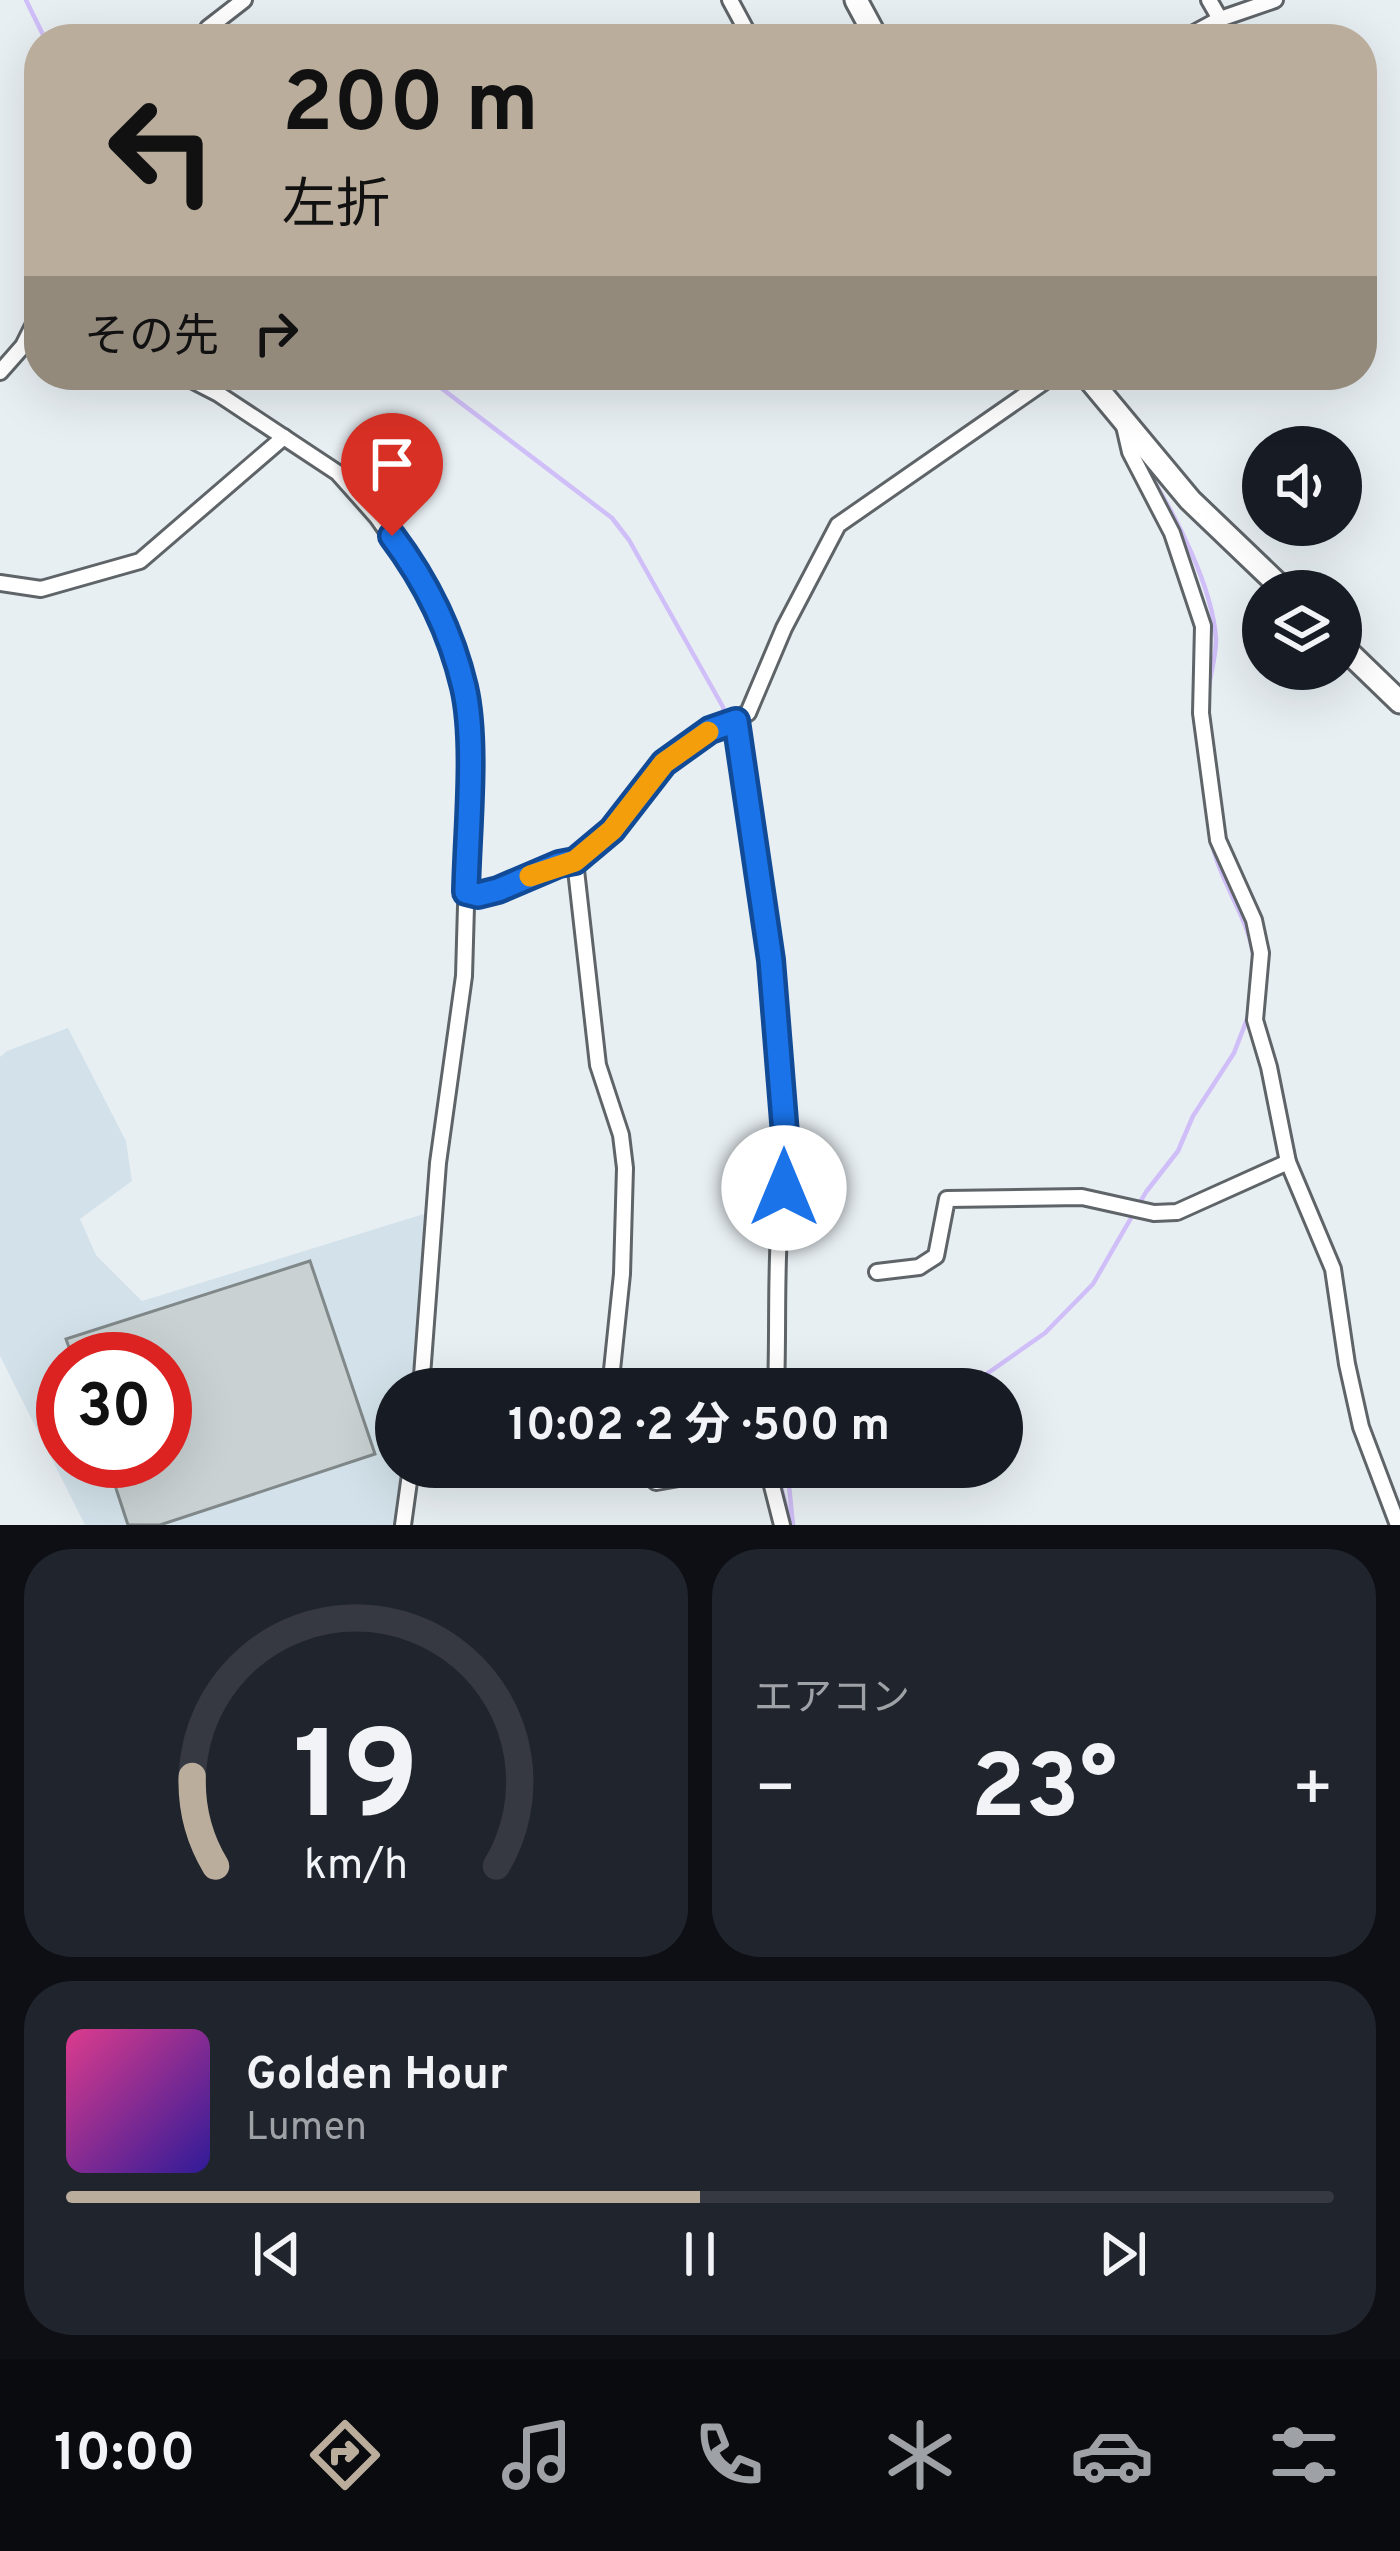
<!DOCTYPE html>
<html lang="ja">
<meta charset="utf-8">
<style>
body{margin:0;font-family:Overpass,"Noto Sans JP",sans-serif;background:#20242c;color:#f1f3f6;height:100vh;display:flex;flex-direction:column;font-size:45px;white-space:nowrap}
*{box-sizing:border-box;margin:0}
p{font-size:39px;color:#9ea1a6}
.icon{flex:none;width:66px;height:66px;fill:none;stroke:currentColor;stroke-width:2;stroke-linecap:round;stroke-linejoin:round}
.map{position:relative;height:1525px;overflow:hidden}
.panel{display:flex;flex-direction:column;gap:24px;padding:24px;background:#0d0f14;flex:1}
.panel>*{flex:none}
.hud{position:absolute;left:24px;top:24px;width:1353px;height:366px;border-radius:48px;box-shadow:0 12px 48px #0002;background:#baad9c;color:#111;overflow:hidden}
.controls{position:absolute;left:1242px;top:426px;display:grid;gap:24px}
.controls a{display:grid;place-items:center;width:120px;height:120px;border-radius:50%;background:#171b24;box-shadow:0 12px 48px #0002;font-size:60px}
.speed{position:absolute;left:36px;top:1332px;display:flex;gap:24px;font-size:60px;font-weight:700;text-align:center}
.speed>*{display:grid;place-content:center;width:156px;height:156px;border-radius:50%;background:#171b24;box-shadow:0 12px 48px #0002;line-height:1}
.speed .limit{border:18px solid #d22;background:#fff;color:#111}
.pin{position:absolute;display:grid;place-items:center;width:102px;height:102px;color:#fff;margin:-123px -51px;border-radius:50% 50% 50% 0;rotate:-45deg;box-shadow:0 0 12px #0007}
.pin .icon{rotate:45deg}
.me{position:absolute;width:132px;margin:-66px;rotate:0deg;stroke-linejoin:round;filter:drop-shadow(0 0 9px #0008)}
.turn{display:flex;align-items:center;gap:42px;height:252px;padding:0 60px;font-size:54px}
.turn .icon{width:156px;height:156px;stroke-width:2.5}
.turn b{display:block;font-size:84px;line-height:102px}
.then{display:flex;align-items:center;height:114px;padding:0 60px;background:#0003;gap:24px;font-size:45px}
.big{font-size:90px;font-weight:700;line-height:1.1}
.panel .card{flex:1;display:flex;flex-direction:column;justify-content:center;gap:18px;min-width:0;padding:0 42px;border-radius:48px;background:#20242c}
.panel .dial{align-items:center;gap:0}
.dial svg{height:312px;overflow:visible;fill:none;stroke:#363941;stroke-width:7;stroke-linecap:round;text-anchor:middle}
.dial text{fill:#f1f3f6;stroke:none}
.song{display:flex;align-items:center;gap:36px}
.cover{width:144px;height:144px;border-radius:18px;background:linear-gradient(135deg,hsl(330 70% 55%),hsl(250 70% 35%))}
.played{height:12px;border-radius:6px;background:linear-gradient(90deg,#baad9c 50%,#363941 50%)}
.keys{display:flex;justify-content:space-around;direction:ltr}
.heat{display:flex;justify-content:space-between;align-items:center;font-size:66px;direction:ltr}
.panel .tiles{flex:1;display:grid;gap:24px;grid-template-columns:1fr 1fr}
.card:last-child{grid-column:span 2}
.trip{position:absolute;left:375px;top:1368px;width:648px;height:120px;border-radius:60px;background:#171b24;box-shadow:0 12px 48px #0002;font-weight:700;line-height:120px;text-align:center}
.tab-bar{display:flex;height:192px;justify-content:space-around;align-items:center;background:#090b0e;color:#9ea1a6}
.tab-bar .icon{width:84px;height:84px}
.tab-bar .current{color:#baad9c}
.tab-bar b{font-size:54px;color:#f1f3f6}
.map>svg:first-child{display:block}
</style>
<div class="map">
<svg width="1400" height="1525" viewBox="0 0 1400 1525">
<rect width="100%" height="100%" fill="#e8eff3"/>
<path fill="#d3e2ea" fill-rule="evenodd" d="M68,1028l58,113 6,40 -52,38 16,36 46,46 285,-88 -16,176h-15v78h7l-8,58h-310l-85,-169v-299l7,-6zM63,1359h102v102h-102z"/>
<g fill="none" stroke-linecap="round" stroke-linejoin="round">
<g stroke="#cfbef7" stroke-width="4.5">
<path d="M26,0l19,39"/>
<path d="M424,375l188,143 17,22 94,167 13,62 26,198 14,172 -6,238"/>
<path d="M1145,467c29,45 68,119 71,173 0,15 -5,32 -7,47"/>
<path d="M1194,713l3,24"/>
<path d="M1210,825c1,49 39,86 44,136"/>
<path d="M965,1389l80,-56 48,-49 53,-92 32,-41 15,-35 41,-63 15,-39"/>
<path d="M779,1479l12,46"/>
<path d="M793,1525l-4,-39 5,-19"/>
</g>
</g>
<path fill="#c9d1d2" stroke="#808889" stroke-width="3" d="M310,1261l65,193 -215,71h-32l-21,-64h58v-102h-92l-7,-20z"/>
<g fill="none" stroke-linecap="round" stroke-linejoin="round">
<g stroke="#5e6468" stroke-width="20">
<g id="street">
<path d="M730,0l21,39"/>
<path d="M1209,0l11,19"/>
<path d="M202,39l6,-11 36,-28"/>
<path d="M1183,39l37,-20 55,-19"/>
<path d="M0,372l23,-26 16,-32"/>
<path d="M182,375l35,18 121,80 39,44 53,76 35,96 5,77 -6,210 -26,187 -17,226"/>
<path d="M1124,426l6,26 42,81 31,93 -2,87 17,127 36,80 7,33 -6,67 14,47 19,95 45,107 14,95 14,63 37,98"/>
<path d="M0,583l41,6 99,-28 144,-124"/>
<path d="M736,721c24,136 41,273 49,411 2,34 -5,67 -6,101 -3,52 -1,104 -3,156"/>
<path d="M575,861l23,204 23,70 4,33 -3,106 -12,115"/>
<path d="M466,893l12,2 20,-5 77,-29 37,-31 52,-68 46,-32 38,-17 36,-85 54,-103 216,-150"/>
<path d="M877,1272l42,-5 17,-11 11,-57 135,-2 72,16 23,-1 111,-50"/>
<path d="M640,1467l16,15 86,-15"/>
<path d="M773,1467l-3,11 12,47"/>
<path d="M403,1525l8,-58"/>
</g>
</g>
<g stroke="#5e6468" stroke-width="27">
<g id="primary">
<path d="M856,0l21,39"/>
<path d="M1086,375l104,125 95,91"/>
<path d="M1341,645l59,57"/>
</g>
</g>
<use href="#street" stroke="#fff" stroke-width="14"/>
<use href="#primary" stroke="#fff" stroke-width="21"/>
</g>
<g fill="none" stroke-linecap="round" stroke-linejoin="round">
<g stroke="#114b97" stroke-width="30">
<path id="route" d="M392,536c33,44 59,96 72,151 13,56 3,146 2,205l12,3 20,-5 61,-26 16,-3 37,-31 52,-67 46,-33 26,-9 35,239 14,174 -1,54"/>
</g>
<use href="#route" stroke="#1a73e8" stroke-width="21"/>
<path stroke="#f59e0b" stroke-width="21" d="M530,876l45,-15 37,-31 52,-67 44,-31"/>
</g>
</svg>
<div class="controls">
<a><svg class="icon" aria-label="sound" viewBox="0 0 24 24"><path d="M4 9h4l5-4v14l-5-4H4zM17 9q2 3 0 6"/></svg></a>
<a><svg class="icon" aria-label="layers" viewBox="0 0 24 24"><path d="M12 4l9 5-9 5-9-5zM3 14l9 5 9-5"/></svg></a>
</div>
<div class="speed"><div class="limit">30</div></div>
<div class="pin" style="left:392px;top:536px;background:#d93025"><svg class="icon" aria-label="arrive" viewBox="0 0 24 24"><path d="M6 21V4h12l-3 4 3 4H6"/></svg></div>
<svg class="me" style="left:784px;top:1188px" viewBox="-20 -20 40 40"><circle r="19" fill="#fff"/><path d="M0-13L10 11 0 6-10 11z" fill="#1a73e8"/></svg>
<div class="trip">10:02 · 2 分 · 500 m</div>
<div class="hud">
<div class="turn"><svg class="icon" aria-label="left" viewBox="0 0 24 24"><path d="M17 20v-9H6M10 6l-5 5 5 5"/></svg><div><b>200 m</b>左折</div></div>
<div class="then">その先<svg class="icon" aria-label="right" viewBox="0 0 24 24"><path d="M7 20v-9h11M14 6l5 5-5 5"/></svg></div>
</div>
</div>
<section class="panel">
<div class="tiles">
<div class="card dial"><svg viewBox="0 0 100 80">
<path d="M14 69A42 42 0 1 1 86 69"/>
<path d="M14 69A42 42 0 0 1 8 46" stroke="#baad9c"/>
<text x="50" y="56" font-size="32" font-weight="700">19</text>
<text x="50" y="72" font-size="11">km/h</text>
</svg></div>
<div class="card"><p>エアコン</p>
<div class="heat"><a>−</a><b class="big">23°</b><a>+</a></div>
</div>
<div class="card">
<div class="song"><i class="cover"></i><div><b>Golden Hour</b><p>Lumen</p></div></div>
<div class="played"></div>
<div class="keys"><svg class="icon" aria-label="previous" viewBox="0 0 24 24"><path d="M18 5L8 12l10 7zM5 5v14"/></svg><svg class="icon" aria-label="pause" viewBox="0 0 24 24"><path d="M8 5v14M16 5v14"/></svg><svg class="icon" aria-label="next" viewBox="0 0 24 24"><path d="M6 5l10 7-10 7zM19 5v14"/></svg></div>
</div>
</div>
</section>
<nav class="tab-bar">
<b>10:00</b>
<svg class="icon current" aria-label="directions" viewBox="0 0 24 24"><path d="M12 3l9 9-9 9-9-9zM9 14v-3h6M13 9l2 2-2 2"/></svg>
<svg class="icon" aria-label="music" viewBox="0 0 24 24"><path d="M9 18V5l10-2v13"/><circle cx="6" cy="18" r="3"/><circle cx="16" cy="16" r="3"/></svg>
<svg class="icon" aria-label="phone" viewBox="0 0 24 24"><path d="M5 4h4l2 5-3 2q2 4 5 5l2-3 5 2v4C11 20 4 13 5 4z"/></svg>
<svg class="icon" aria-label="climate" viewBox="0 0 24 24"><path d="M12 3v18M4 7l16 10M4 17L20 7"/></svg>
<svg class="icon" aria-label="car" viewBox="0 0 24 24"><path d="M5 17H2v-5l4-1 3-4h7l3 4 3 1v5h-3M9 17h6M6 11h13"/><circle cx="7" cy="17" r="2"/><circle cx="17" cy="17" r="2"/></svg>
<svg class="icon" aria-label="filters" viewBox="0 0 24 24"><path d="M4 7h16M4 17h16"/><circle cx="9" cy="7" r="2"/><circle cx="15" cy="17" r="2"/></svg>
</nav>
